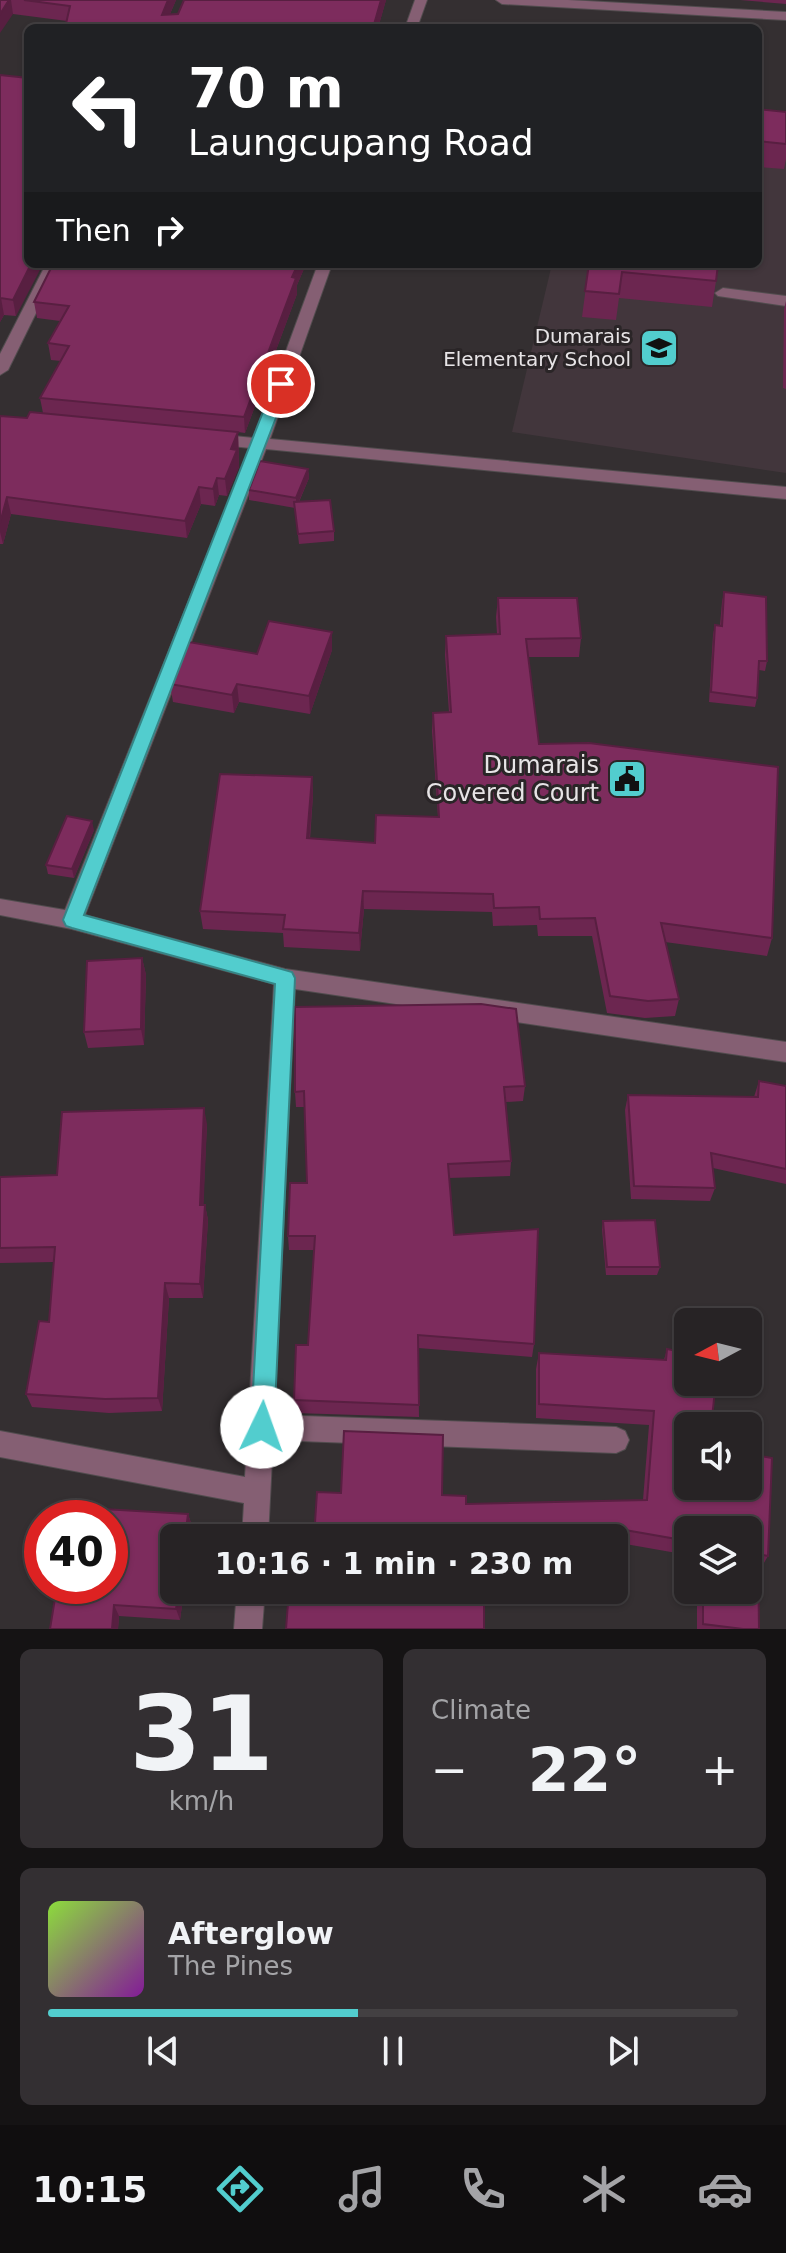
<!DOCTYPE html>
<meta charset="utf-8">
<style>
body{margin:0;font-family:"DejaVu Sans",sans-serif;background:#332f32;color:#f1f3f6;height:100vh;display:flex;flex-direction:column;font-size:30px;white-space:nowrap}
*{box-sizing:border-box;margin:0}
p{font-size:26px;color:#a4a4a7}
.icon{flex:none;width:44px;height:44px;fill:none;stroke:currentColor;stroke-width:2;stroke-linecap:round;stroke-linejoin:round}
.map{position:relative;height:1629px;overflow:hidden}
.details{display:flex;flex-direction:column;gap:20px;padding:20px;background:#151314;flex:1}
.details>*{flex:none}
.banner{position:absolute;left:24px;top:24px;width:738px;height:244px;border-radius:12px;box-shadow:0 2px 6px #0004,0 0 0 2px #434042;background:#202124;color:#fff;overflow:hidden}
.needle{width:52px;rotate:263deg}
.fabs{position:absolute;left:674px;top:1308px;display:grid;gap:16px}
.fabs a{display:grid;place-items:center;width:88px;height:88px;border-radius:12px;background:#272325;box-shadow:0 2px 6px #0004,0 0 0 2px #434042;font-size:40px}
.speed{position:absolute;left:24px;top:1500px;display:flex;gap:16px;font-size:40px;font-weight:700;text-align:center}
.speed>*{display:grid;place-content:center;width:104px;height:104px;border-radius:50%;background:#272325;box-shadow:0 2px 6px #0004,0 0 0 2px #434042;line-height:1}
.speed .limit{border:12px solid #d22;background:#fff;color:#111}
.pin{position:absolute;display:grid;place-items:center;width:68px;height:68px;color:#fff;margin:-34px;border:4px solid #fff;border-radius:50%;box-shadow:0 2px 8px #0007}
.me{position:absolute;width:88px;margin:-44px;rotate:3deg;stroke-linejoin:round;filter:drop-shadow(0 0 6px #0008)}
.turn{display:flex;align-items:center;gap:28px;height:168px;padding:0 32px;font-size:36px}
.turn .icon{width:104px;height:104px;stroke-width:2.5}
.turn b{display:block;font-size:56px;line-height:68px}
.then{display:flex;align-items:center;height:76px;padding:0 32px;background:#0003;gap:16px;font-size:30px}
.big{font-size:60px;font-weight:600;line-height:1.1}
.details .card{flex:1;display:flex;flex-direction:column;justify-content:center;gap:12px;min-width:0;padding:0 28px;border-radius:12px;background:#332f32}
.details .dial{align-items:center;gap:0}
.dial b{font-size:104px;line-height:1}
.song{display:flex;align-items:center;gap:24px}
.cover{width:96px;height:96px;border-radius:12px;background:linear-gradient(135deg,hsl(90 70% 55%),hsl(290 70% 35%))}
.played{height:8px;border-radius:4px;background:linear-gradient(90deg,#52cdce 45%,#434042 45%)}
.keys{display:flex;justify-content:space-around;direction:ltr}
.heat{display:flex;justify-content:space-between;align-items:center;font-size:44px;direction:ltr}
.details .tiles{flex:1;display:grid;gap:20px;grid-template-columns:1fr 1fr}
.card:last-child{grid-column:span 2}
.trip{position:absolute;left:160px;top:1524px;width:468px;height:80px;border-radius:12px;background:#272325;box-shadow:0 2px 6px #0004,0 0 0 2px #434042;font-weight:600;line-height:80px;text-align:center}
.tabs{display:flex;height:128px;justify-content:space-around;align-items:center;background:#100e0f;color:#a4a4a7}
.tabs .icon{width:56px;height:56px}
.tabs .current{color:#52cdce}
.tabs b{font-size:36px;color:#f1f3f6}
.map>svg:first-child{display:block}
</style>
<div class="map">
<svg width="786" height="1629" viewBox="0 0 786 1629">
<rect width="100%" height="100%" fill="#342f31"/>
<path fill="#42363c" d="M758,113l28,3v357l-274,-41 40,-168h206z"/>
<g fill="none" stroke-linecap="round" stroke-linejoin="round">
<g stroke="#514c4e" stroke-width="2">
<g id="minor">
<path d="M415,0h12l-10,28h-12z"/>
<path d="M496,0h72l218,12v8l-284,-16z"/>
<path d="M46,264h14l-52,106 -8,5v-21z"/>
<path d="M318,264h14l-62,175 516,48v12l-520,-50 -181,466 200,54 501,73v20l-491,-73 -21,426 342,12 9,4 4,9 -4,9 -9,4 -343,-13 -5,98h-26l2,-35 -244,-46v-26l245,46 29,-493 -202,-55 -72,-14v-16l65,11 185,-462 -37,-4 -8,-5 8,-5 41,4z"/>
<path d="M723,288l63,8v10l-68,-10 -3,-3z"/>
<path d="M237,1590h28l-3,39h-28z"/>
</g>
</g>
<use href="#minor" fill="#855f73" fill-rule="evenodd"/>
</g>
<g fill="#6c2650">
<path d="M0,0h176l-6,14 216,-14 -8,28h-313l2,-7 -54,-7z"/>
<path d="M740,0h46v4z"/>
<path d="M0,75l16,241 -12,-1 -4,7z"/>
<path d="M758,109l28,3v47l-2,10 -26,-2z"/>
<path d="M53,264h253l-9,21v9l-52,139 -7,-1 1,35 -12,29 -8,-1 -4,11 -14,-2 -14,34 -176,-24 -8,30h-3v-128l27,2 16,-5 -3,-15 21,-37 -10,-1 -3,-17 12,-22 -23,-3 -3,-16z"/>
<path d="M589,264l127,17 -4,26 -93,-9 -3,22 -34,-3z"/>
<path d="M786,301v88l-3,-1 1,-79z"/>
<path d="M308,469l1,9 -10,24 35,29v10l-35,3 -4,-36 -46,-8v-10z"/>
<path d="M724,592l43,69 -2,10 -6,-1 -2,28 -2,9 -46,-5 4,-67 2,-10h5l2,-23z"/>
<path d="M498,598l83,40 -2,19h-51l11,87 233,194 -5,18 -102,-14 14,57 -4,17 -30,2 -38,-5 -15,-77h-54l-1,-11 -44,1 -1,-14 -128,-3 -4,42 -76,-4 -1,-14 -80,-4 -3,-18 112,-134 1,18 -3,44 65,4 63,-26 -6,-86 1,-18 16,-1 -4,-57 1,-19 51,-2 -1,-17z"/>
<path d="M332,650l-22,64 -71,-12 -5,11 -61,-11 -3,-18 87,-30z"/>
<path d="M94,830l-20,48 -26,-4 -2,-9z"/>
<path d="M142,958l4,17 -2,70 -56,3 -4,-16z"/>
<path d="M759,1081l27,5v98l-73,-16 2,20 -5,13 -79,-2 -6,-89 3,-15 126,2z"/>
<path d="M525,1086l-2,15 -17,1 5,59 -1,15 -61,2 5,57 80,109 -2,13 -114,-9 1,69 -124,-4 -1,-13 14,-55 6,-95h-25l-1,-14 19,-53 -3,-76h-8l-1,-15z"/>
<path d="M207,1124l-4,81h2l3,15 -5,78h-34l-7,113 -53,2 -77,-6 -6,-13 23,-72 5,-60 -54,1v-86l57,-2z"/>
<path d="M603,1221l57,46 -3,8h-51l-4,-46z"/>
<path d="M667,1349l21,77 80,130 -7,12h-3l1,61h-62v-39h51l-60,-60v25l-74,-13v-4h-300l128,-43 24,9 177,-4 6,-75 -113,-7v-49l3,-16 125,7z"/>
<path d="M69,1507l119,7 4,12 -2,12h-16v52h10l-4,30 -61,-4 -1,13h-68l7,-43h53v-68h-43z"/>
<path d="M312,1590h295l-4,12 -119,3 -173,-1z"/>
</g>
<g fill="#581f41">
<path d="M9,0h2l2,14 -13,19v-19z"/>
<path d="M168,0h8l-12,28 -2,-13z"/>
<path d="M381,0h5l-8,28h-5z"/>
<path d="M31,264h12l-27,52 -3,-16z"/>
<path d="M298,264h8l-9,21v9l-52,139 -1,-16 48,-140z"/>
<path d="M1,298l3,17 -4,7v-23z"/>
<path d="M238,432l1,35 -12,29 -2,-17 6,-30z"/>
<path d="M308,469l1,9 -13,30v-10z"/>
<path d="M217,478l2,17 -4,11 -2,-17z"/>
<path d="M199,487l2,17 -14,34 -2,-17z"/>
<path d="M7,497l4,17 -8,30 -3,-12v-9z"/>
<path d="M332,632v18l-22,64 -1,-18z"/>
<path d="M237,684l2,18 -5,11 -2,-18z"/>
<path d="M312,777l1,18 -5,62 -1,-19z"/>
<path d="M92,821l2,9 -20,48 -2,-9z"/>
<path d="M363,891l1,18 -4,42 -1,-18z"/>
<path d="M142,958l4,17 -2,70 -3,-16z"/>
<path d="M204,1108l3,16 -4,96 -3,-15z"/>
<path d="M205,1205l3,15 -5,78 -3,-14z"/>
<path d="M165,1283l4,15 -7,113 -4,-13z"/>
<path d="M188,1514l4,12 -2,12h-5z"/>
<path d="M179,1590h5l-4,30 -4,-11z"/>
<path d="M114,1605l5,11 -1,13h-6z"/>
</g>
<g fill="#7d2c5d" stroke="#581f41" stroke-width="2">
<path d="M0,0h9l-9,14z"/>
<path d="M24,0h144l-6,15 16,-1 6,-14h197l-8,28h-308l5,-22z"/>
<path d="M0,75l28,3v186h3l-18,36 -12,-2 -1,1z"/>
<path d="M758,109l28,3v32l-28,-3z"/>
<path d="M53,264h245l-6,13 4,1 -52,139 -204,-19 29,-52 -21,-3 21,-37 -35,-4z"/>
<path d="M589,264h129l-2,17 -94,-9 -3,22 -34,-3z"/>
<path d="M30,412l208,20 -7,17 6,1 -12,29 -8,-1 -4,11 -14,-2 -14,34 -178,-24 -7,26v-107l27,2z"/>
<path d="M260,461l48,8 -12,29 -47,-8z"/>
<path d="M330,500l4,31 -36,3 -4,-32z"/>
<path d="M724,592l42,5 1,64h-8l-2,37 -46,-6 4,-67 7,1z"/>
<path d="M498,598h79l4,40 -55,1 13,105 50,-1 189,24 -6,171 -111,-15 18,76 -31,2 -38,-5 -15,-78 -55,1 -1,-12 -45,1 -1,-14 -130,-3 -4,42 -76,-4 2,-14 -85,-4 20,-137 92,3 -5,61 68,5 1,-28 63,2 -6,-104 18,-1 -5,-76 54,-2z"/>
<path d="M269,621l63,11 -23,64 -72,-12 -5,11 -62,-11 19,-42 68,12z"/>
<path d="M67,816l25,5 -20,48 -26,-4z"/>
<path d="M142,958l-1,71 -57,3 3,-71z"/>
<path d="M481,1004l35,5 9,77 -21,1 7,74 -63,3 6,71 84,-6 -4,115 -116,-9 1,70 -125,-5 2,-55h12l7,-109h-27l2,-53h17l-3,-92 -9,1v-85z"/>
<path d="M759,1081l27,5v83l-75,-16 4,35 -81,-2 -6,-91 130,2z"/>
<path d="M204,1108l-4,97h5l-5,79 -35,-1 -7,115 -53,1 -79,-5 13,-73 10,1 6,-75 -55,1v-71l57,-2 5,-63z"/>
<path d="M655,1220l5,47h-53l-4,-46z"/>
<path d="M667,1349l21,4v29h28l-5,44h-23v60h60v-32l24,4 -4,98 -10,-2 1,75h-16l-40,-5v-34h45v-60h-60v11l-86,-15 1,12h-289l3,-46 24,1 3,-62 99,4 -1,60 24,1v8l181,-4 7,-89 -115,-7v-51l127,7z"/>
<path d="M69,1507l119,7 -3,24h-11v52h5l-3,19 -62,-4 -2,24h-62l7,-43h53v-68h-43z"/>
<path d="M312,1590h280l-108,3v36h-198l2,-26 23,1z"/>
</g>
<path fill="#52cdce" stroke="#358586" stroke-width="2" d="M281,380l8,4 -205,531 201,55 7,2 3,6 -21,449 -4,8 -8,3 -8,-3 -3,-8 24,-443 -203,-56 -6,-2 -3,-6 211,-536z"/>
<defs>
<g id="school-square" transform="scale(2)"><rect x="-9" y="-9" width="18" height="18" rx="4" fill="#52cdce" stroke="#2a2527"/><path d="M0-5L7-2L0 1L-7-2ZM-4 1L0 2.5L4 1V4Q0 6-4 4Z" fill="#111"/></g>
<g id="civic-square" transform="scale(2)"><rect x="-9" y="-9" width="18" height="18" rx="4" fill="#52cdce" stroke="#2a2527"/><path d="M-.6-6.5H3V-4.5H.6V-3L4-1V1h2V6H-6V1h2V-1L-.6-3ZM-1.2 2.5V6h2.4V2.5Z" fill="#111"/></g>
</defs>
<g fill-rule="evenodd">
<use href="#school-square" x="659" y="348"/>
<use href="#civic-square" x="627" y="779"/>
</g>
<g text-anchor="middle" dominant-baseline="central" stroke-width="6" stroke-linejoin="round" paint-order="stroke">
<g font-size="20" fill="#e7e4e6" stroke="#2a2527" text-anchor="end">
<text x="631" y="336">Dumarais<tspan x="631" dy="23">Elementary School</tspan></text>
</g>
<g font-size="24" fill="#e7e4e6" stroke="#2a2527" text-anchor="end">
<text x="599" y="765">Dumarais<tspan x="599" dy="28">Covered Court</tspan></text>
</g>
</g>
</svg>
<div class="fabs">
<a><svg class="needle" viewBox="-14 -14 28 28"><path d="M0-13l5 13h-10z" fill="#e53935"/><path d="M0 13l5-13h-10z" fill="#a4a4a7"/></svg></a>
<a><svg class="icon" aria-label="sound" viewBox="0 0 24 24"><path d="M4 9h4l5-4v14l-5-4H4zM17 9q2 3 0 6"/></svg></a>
<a><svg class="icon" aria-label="layers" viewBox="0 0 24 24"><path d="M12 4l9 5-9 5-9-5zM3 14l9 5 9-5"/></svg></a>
</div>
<div class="speed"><div class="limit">40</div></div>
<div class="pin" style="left:281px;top:384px;background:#d93025"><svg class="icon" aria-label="arrive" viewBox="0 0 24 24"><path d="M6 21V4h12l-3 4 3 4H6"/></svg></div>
<svg class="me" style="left:262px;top:1427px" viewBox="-20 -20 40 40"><circle r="19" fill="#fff"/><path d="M0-13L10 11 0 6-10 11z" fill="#52cdce"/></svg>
<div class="trip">10:16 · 1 min · 230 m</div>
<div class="banner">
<div class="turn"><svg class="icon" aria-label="left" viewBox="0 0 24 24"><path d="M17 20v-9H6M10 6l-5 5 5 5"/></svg><div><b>70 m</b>Laungcupang Road</div></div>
<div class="then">Then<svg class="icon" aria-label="right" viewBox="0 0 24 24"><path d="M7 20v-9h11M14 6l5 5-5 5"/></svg></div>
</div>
</div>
<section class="details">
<div class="tiles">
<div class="card dial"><b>31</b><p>km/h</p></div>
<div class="card"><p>Climate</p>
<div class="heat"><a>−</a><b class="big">22°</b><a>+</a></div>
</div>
<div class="card">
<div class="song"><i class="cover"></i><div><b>Afterglow</b><p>The Pines</p></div></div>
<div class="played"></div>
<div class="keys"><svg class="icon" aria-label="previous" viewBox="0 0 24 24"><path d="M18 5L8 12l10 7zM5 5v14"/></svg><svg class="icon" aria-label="pause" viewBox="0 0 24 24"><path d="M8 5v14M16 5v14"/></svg><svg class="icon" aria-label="next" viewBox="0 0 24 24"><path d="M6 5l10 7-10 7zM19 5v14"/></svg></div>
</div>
</div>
</section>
<nav class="tabs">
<b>10:15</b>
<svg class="icon current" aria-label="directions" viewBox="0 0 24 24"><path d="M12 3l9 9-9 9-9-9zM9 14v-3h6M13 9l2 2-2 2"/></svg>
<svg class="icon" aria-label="music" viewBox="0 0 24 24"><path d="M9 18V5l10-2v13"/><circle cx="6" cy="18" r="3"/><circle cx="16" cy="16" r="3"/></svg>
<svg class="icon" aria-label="phone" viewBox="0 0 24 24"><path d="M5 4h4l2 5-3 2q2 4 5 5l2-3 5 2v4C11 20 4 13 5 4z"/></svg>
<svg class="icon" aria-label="climate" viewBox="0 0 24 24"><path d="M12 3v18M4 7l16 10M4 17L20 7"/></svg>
<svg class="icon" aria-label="car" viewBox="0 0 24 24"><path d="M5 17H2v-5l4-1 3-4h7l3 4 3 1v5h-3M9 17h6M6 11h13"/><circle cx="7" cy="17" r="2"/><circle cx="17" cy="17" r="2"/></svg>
</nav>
